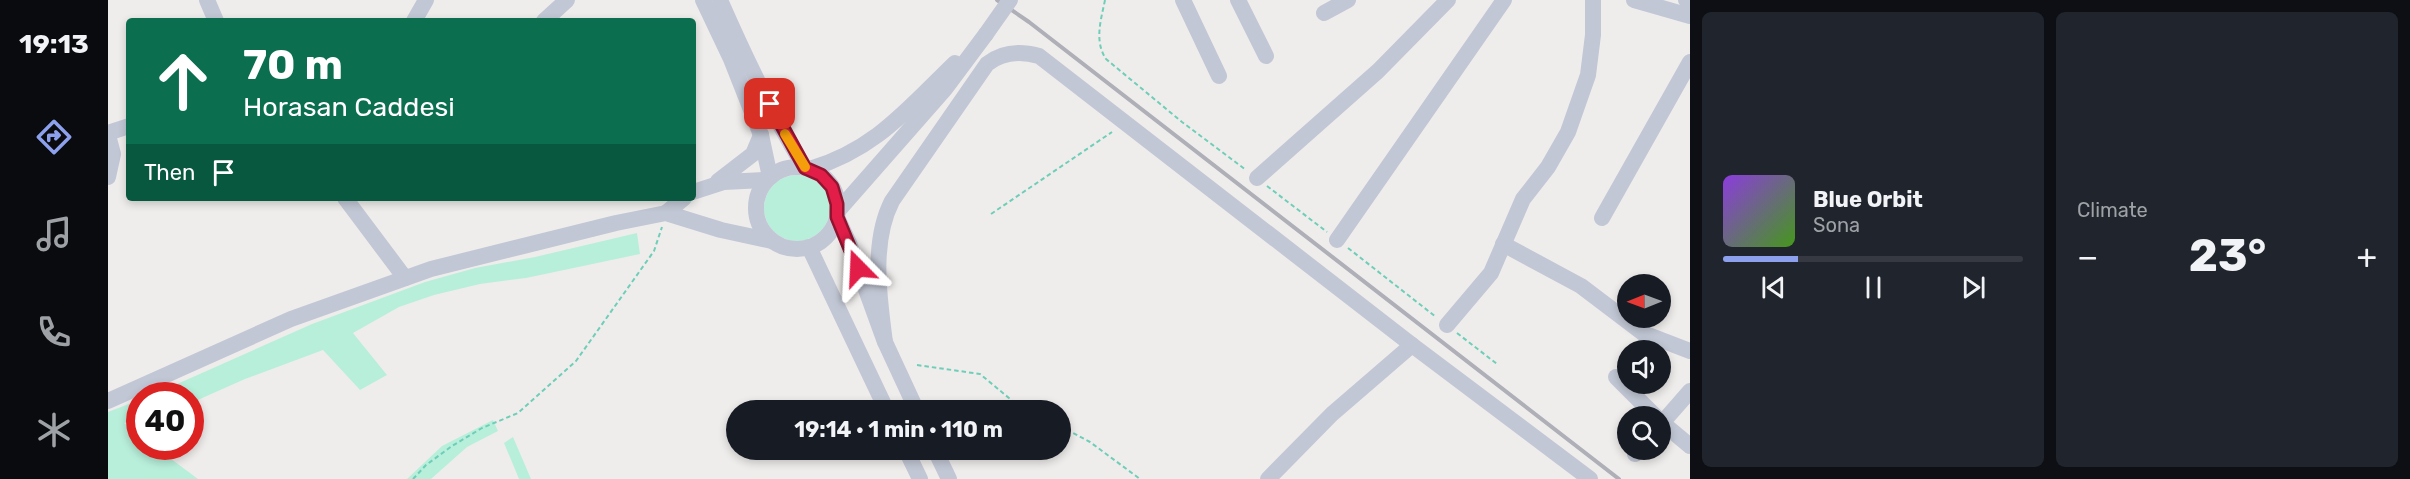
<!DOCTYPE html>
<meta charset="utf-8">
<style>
body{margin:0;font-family:Rubik,sans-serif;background:#20242c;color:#f1f3f6;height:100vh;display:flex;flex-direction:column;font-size:22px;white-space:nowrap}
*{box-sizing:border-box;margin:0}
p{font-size:20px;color:#9ea1a6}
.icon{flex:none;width:33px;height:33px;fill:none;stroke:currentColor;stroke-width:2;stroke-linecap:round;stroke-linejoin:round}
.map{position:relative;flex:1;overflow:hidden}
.sheet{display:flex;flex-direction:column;gap:12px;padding:12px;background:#0d0f14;width:720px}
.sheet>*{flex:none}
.banner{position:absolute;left:18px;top:18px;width:570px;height:183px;border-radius:6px;box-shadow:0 3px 9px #0003;background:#0b6e4f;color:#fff;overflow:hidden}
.needle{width:39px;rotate:269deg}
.buttons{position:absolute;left:1509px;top:274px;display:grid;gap:12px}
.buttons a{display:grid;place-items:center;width:54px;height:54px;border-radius:50%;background:#171b24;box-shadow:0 3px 9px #0003;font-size:30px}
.speed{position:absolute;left:18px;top:382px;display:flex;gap:12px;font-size:30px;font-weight:700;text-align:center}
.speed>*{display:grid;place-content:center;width:78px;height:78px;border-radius:50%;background:#171b24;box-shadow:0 3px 9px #0003;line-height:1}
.speed .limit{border:9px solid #d22;background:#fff;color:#111}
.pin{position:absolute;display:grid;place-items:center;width:51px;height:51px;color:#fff;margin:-26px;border-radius:12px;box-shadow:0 3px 9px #0006}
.me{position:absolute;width:66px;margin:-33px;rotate:339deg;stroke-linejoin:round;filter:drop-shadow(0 0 4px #0008)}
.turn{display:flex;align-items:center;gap:21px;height:126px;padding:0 18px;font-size:27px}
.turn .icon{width:78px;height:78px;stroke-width:2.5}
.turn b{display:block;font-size:42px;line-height:51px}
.then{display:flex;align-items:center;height:57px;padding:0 18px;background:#0003;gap:12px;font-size:22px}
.big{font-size:45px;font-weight:700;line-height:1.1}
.sheet .widget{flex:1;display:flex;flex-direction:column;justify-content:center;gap:9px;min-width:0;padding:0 21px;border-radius:9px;background:#20242c}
.song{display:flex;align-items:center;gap:18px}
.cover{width:72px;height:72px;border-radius:9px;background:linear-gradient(135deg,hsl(270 70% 55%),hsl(100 70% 35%))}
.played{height:6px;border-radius:3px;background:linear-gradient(90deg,#8da0ed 25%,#363941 25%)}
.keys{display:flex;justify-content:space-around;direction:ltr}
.heat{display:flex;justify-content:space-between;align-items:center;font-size:33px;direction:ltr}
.sheet .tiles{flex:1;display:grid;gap:12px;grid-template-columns:repeat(2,1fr)}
.trip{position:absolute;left:618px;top:400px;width:345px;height:60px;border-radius:30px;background:#171b24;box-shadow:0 3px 9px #0003;font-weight:700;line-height:60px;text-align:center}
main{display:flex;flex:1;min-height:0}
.dock{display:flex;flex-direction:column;width:108px;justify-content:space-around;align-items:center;background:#090b0e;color:#9ea1a6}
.dock .icon{width:42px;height:42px}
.dock .active{color:#8da0ed}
.dock b{font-size:27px;color:#f1f3f6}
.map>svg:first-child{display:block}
</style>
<main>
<nav class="dock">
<b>19:13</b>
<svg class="icon active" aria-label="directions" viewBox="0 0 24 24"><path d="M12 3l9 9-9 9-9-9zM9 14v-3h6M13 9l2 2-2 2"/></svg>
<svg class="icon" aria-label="music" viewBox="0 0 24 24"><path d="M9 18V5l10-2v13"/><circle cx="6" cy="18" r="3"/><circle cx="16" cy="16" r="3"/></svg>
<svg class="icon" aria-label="phone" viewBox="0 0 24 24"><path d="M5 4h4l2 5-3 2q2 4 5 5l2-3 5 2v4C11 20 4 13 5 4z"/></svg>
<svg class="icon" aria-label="climate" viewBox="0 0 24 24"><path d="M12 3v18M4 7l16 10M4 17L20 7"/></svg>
</nav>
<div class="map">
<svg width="1582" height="479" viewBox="0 0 1582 479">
<rect width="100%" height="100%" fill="#efedec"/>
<g fill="#b8efdb">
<circle cx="689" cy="208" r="33"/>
<path d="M529,233l3,21 -114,24 -46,6 -46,11 -35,12 -46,26 34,42 -27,15 -37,-40 -78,29 -54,24 -1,-7h-40l162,-72 113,-42 50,-14 60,-11z"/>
<path d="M31,400v19l-15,4 15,12 1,12h15l43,32h-90v-67z"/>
<path d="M385,420l5,11 -31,16 -36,32h-24l35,-33z"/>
<path d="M405,437l18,42h-12l-15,-36z"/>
</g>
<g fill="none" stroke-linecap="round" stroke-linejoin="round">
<g stroke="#6fceb7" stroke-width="2" stroke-dasharray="4.5 3" stroke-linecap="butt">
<path d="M997,0c-4,20 -11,41 1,59l76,63 64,48"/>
<path d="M1159,186l60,46"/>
<path d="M883,214l121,-82"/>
<path d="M1240,248l88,69"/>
<path d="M1349,333l40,31"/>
<path d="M809,365l63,9 41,34 7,3"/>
<path d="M952,426l30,16 50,37"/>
<path d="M305,479l13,-14 26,-19 30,-18 36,-15 58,-52 78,-110 8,-24"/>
</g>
<g stroke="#c2c7d5" stroke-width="16">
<path d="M99,0l9,21"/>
<path d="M595,0l28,59 30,76 9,42"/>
<path d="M612,0c25,57 52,115 85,168"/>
<path d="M1075,0l36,76"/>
<path d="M1130,0l28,56"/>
<path d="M1526,0l56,16"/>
<path d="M1578,0l4,1"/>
<path d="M1216,13l24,-13"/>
<path d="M306,21l12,-21"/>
<path d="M436,21l23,-21"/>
<path d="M0,133l21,-7"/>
<path d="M0,135l5,19 -5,23"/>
<circle cx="689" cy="208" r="41"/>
<path d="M702,169c66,-20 96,-59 145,-106"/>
<path d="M1149,178l121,-107 70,-71"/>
<path d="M610,181l35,-27 8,-19"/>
<path d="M585,192l31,-10 42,-2"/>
<path d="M237,198l60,80"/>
<path d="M729,212l108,-123 41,-55"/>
<path d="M558,213l18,-15"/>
<path d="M729,217l12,26 36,99 32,69"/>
<path d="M1494,218l88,-156"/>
<path d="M1229,240l167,-240"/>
<path d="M1395,244l78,42 62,47 47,18"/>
<path d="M701,247l78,164"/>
<path d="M1339,325l44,-52 32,-74 25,-32 20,-35 20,-57 5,-40v-35"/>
<path d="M777,342c-6,-45 -14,-100 7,-141l95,-137c15,-12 34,-13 52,-8l373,289 178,134"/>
<path d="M1508,377l40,40"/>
<path d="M0,401l183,-82 140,-50 185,-46 50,-10 55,17 51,11"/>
<path d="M1552,421l30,25"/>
<path d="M1554,423l28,-32"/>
<path d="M798,450l14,29"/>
<path d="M827,450l14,29"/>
<path d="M1527,454l6,-4"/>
<path d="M1160,479l64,-65 80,-69"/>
</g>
<path stroke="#aeafb7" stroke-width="4" d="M889,0l32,22 590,457"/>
<path stroke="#c2c7d5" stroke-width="16" d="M878,34l24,-34"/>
</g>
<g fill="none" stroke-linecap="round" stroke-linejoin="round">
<g stroke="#92132f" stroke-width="15">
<path id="route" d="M662,104l35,64 16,7 11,12 5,17v13l21,51"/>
</g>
<use href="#route" stroke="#e11d48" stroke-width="10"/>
<path stroke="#f59e0b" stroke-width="10" d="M677,134l20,33"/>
</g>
</svg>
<div class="buttons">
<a><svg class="needle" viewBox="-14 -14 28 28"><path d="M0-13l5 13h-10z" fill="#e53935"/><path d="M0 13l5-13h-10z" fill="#9ea1a6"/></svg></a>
<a><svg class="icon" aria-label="sound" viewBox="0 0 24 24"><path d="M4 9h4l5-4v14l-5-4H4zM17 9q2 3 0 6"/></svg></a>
<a><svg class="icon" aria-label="search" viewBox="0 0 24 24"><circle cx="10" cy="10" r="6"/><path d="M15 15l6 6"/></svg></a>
</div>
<div class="speed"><div class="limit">40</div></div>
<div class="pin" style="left:662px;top:104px;background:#d93025"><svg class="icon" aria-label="arrive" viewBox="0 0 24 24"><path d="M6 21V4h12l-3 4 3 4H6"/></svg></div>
<svg class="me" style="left:750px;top:268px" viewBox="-20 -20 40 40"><path d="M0-17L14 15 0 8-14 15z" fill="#e11d48" stroke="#fff" stroke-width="4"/></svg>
<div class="trip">19:14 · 1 min · 110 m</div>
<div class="banner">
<div class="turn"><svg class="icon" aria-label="ahead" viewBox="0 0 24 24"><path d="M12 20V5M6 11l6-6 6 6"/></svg><div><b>70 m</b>Horasan Caddesi</div></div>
<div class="then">Then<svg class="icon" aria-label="arrive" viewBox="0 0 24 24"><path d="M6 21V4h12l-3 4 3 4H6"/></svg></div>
</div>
</div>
<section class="sheet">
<div class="tiles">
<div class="widget">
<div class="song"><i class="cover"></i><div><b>Blue Orbit</b><p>Sona</p></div></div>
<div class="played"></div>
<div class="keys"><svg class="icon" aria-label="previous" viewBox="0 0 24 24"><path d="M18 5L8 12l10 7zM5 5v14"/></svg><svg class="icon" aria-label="pause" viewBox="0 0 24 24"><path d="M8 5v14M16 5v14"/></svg><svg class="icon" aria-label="next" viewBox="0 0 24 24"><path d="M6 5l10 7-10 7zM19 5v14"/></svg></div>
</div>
<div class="widget"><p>Climate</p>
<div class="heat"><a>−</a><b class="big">23°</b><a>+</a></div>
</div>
</div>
</section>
</main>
